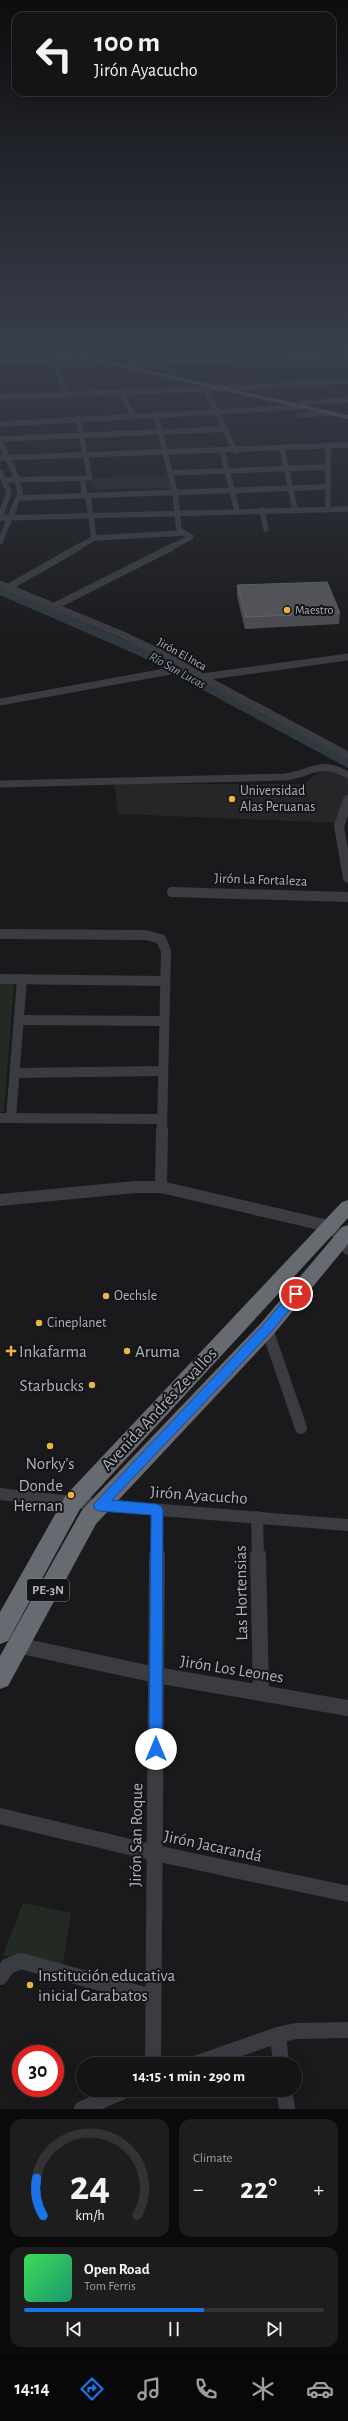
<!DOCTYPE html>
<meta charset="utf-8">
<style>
body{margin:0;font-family:"Alegreya Sans",sans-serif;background:#1d1d1e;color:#f1f3f6;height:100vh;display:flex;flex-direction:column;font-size:15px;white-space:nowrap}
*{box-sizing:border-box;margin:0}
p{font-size:13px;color:#9d9ea0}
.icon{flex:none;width:22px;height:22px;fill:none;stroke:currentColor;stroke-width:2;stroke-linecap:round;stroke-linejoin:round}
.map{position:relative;height:2109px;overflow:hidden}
.drawer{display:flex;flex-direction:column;gap:10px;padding:10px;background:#0b0b0c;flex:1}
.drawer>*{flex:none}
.top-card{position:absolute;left:12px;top:12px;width:324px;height:84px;border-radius:12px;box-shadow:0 4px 16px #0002,0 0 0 1px #333334;background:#141415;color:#f1f3f6;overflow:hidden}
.speed{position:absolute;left:12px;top:2045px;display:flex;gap:8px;font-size:20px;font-weight:700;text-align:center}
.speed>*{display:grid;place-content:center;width:52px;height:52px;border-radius:50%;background:#141415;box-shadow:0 4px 16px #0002,0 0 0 1px #333334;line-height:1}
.speed .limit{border:6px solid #d22;background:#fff;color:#111}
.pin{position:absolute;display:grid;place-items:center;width:34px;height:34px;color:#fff;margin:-17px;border:2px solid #fff;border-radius:50%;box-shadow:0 1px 4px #0007}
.me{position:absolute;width:44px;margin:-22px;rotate:0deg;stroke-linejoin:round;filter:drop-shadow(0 0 3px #0008)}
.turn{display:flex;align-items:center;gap:14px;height:84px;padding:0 16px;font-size:18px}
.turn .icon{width:52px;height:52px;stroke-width:2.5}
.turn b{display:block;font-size:28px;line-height:34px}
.big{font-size:30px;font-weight:700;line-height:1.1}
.drawer .card{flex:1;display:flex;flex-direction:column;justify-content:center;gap:6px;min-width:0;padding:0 14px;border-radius:12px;background:#1d1d1e}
.drawer .dial{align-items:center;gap:0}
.dial svg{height:104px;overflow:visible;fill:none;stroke:#333334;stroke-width:7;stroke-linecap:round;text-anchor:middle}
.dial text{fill:#f1f3f6;stroke:none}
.song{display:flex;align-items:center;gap:12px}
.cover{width:48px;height:48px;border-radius:6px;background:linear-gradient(135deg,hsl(130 70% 55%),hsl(160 70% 35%))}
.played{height:4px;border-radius:2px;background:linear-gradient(90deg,#1a73e8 60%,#333334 60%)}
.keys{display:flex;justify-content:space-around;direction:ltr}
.heat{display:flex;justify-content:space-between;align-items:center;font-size:22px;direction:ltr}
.drawer .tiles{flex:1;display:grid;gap:10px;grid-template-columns:1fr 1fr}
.card:last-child{grid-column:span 2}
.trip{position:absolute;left:76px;top:2057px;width:226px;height:40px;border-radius:20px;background:#141415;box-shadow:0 4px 16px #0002,0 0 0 1px #333334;font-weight:700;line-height:40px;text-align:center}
.tab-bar{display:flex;height:64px;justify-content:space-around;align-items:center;background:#080808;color:#9d9ea0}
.tab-bar .icon{width:28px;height:28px}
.tab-bar .selected{color:#1a73e8}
.tab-bar b{font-size:18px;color:#f1f3f6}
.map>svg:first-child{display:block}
</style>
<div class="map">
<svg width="348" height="2109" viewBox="0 0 348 2109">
<rect width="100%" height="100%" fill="#1a1a1c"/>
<path fill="#262629" d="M329,766l19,9v40l-8,8 -222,-9 -4,-30h189z"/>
<g fill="#222a23">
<path d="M168,476l3,12 -76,2 -5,-12z"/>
<path d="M0,984h14l-10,128h-4z"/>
<path d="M23,1903l48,10 -9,56 -59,-14z"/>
</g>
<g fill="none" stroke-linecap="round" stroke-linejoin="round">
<path fill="#30383f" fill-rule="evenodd" d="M0,587l148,63 200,108v10l-208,-112 -140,-61z"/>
<g stroke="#3b3c41" stroke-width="5.5">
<path d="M54,360l12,34"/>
<path d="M0,361l54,-1 17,-5"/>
<path d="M128,364l220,-8"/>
<path d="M206,389l29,62"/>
<path d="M121,393l13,23"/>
<path d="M0,397l235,-9 113,-7"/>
<path d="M301,403l47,-3"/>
<path d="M156,415l19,78 4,37 12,7 -21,11"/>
<path d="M299,415l33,-2"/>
<path d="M0,424l303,-17"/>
<path d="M0,439l226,-10"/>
<path d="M0,442l17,36 3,15 -20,49"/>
<path d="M328,446v63"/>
<path d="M282,449l13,60"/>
<path d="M222,451l15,60"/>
<path d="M0,458l348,-13"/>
<path d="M0,472l9,20 -9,25"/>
<path d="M170,473l157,-6"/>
<path d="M4,480l86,-2 -12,-59"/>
<path d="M19,498l308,-11"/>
<path d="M262,510l4,19"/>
<path d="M0,518l348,-9"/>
<path d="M94,538l90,-5"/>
<path d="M77,548l17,-10 -6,-41 -4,-4 -1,-15"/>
</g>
<g stroke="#3b3c41" stroke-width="7">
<path d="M0,584l123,51 48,23 31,19 146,78"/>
<path d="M7,588l72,-41"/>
<path d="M53,607l119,-60"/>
<path d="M202,677l146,-20"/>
<path d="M0,702l187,-34"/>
<path d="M0,784l285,-7c29,-4 33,-18 63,-2"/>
<path d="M347,801l1,-2"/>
</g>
<g stroke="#3b3c41" stroke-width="10">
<path d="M348,800l-9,26 9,52"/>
<path d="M172,892l176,5"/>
<path d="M0,934l146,1 15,4 5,12 -4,179"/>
<path d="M0,979l165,2"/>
<path d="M19,1020l145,1"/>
<path d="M15,1073l148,-2"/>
<path d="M0,1118l162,1"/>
<path d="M11,1118l11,-139"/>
</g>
<g stroke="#3b3c41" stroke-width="12">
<path d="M161,1187l1,-58"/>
<path d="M0,1200l135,-13h26l167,39 15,11 5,12"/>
<path d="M267,1329l34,99"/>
<path d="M0,1494l99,11 249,20"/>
<path d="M257,1517l1,39"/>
<path d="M157,1556v-46"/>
</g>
<g stroke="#3b3c41" stroke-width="16">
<path d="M258,1555l3,137"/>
<path d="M17,1645l139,30 192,33"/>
<path d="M0,1816l155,37 193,41"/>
<path d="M0,1977l8,-11 13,-5 131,36"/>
<path d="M278,2035l3,29"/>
<path d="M153,2064l4,-509"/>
<path d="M195,2064l83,-29 18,-4 52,-1"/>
<path d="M284,2090l3,19"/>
<path d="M82,2109l44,-19"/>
</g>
<path fill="#57595f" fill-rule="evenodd" d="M54,352h12l282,63v4z"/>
<g fill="#676a71" fill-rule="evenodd">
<path d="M348,1200v18l-268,291 -72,132 -8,3v-32l66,-117 276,-293z"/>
<path d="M348,1225v19l-75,91 -177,189 -88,162 -8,3v-33l82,-146 179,-187 81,-96z"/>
</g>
</g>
<path fill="#4b4d51" d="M237,585l103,28 -1,11 -94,5 -8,-33z"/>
<path fill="#56575c" stroke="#64656b" d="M327,582l13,31 -94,4 -9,-32z"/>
<linearGradient id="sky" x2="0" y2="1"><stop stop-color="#0e0e0f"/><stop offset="0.54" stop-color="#383e4b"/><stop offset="1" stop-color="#383e4b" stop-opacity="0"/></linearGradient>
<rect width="348" height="647" fill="url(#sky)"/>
<path fill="#1a73e8" stroke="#114b97" d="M296,1290l3,1v7l-28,34 -159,168 45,4 4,2 2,4 -1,239 -2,5 -4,2 -5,-2 -2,-5 2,-234 -52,-4 -4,-2 -2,-4 170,-180 29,-34z"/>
<g fill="#e9b444" stroke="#151517" stroke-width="1.5">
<circle cx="287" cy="610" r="4"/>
<circle cx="232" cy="799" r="4"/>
<circle cx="106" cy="1296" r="4"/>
<circle cx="39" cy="1323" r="4"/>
<path d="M9 1345h4v4h4v4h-4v4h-4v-4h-4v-4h4z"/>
<circle cx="127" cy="1351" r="4"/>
<circle cx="92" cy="1385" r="4"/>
<circle cx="50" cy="1446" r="4"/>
<circle cx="71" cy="1495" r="4"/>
<circle cx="30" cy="1985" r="4"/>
</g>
<g text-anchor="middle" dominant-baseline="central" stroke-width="4" stroke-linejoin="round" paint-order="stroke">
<g font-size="12" fill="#adb1bb" stroke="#151517" text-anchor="start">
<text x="295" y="610">Maestro</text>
</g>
<g font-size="12" fill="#adb1bb" stroke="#151517">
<text transform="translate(182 654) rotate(29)">Jirón El Inca</text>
</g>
<g font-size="13" font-style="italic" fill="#869eb3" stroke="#151517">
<text transform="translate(177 671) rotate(29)">Río San Lucas</text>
</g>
<rect fill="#151517" stroke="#7f828a" stroke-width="1" x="27" y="1579" width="42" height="22" rx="3"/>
<g font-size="13" font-weight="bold" fill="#adb1bb">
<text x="48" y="1590">PE-3N</text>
</g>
<g font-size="14" fill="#adb1bb" stroke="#151517" text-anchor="start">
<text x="240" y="791">Universidad<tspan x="240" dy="16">Alas Peruanas</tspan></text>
<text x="114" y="1296">Oechsle</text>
<text x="47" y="1323">Cineplanet</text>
</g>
<g font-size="14" fill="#adb1bb" stroke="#151517">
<text transform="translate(261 880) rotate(2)">Jirón La Fortaleza</text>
</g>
<g font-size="17" fill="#adb1bb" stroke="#151517" text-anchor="start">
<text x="19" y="1351">Inkafarma</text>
<text x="135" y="1351">Aruma</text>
<text x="84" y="1385" text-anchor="end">Starbucks</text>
<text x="50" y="1463" text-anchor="middle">Norky's</text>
<text x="63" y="1485" text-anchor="end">Donde<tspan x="63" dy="20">Hernan</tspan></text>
<text x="38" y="1975">Institución educativa<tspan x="38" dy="20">inicial Garabatos</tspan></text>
</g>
<g font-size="17" fill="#adb1bb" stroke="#151517">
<text transform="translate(159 1409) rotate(-47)">Avenida Andrés Zevallos</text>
<text transform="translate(199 1495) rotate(4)">Jirón Ayacucho</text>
<text transform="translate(241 1593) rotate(-91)">Las Hortensias</text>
<text transform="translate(232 1669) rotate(9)">Jirón Los Leones</text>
<text transform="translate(136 1835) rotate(-89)">Jirón San Roque</text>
<text transform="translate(213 1846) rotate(12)">Jirón Jacarandá</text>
</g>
</g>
</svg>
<div class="speed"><div class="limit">30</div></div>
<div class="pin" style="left:296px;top:1294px;background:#d93025"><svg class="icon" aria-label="arrive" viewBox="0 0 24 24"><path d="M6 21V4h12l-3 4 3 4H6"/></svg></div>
<svg class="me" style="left:156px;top:1749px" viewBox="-20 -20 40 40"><circle r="19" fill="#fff"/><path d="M0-13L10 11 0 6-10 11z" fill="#1a73e8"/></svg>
<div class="trip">14:15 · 1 min · 290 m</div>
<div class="top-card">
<div class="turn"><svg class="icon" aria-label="left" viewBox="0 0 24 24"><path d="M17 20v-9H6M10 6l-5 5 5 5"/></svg><div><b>100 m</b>Jirón Ayacucho</div></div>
</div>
</div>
<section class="drawer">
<div class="tiles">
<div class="card dial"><svg viewBox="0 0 100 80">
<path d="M14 69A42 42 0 1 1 86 69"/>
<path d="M14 69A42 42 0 0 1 9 40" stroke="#1a73e8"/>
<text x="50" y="56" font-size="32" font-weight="700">24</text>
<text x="50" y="72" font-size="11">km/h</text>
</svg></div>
<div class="card"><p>Climate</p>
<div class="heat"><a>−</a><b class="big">22°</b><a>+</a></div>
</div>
<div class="card">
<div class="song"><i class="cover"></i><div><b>Open Road</b><p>Tom Ferris</p></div></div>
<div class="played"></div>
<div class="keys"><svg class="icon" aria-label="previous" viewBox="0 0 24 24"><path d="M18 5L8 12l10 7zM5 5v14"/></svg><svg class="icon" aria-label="pause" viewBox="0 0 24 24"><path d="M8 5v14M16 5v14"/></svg><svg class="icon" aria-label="next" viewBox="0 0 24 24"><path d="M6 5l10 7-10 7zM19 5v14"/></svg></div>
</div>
</div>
</section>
<nav class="tab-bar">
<b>14:14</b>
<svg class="icon selected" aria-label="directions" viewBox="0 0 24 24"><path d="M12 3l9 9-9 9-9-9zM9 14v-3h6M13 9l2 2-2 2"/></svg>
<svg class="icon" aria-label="music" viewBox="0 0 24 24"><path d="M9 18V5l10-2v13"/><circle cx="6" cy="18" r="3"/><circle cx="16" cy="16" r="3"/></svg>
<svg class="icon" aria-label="phone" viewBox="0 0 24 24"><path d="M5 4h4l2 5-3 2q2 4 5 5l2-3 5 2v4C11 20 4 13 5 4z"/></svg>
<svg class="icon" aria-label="climate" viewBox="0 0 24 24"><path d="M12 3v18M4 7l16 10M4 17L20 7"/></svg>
<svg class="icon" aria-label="car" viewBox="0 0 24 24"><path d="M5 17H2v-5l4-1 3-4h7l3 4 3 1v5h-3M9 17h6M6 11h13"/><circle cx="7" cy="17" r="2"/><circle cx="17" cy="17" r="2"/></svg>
</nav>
